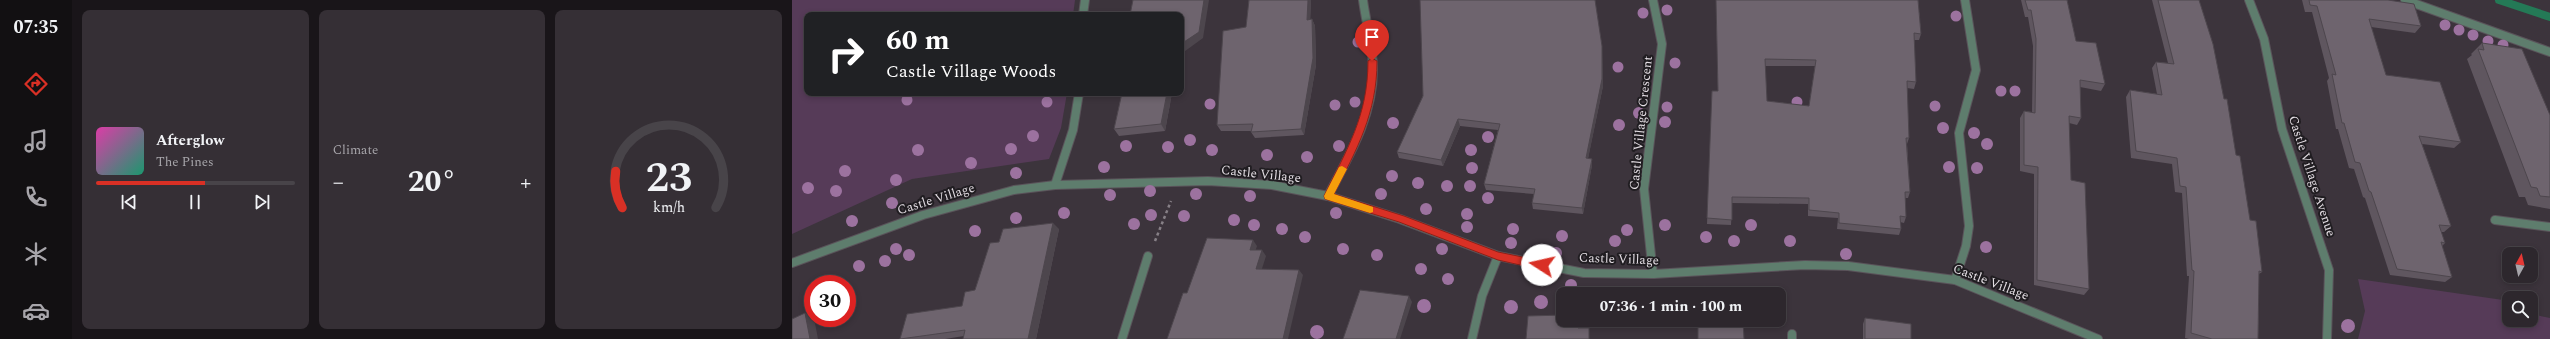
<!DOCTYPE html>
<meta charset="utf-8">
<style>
body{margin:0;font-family:Spectral,serif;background:#352f35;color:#f1f3f6;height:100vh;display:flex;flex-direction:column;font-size:15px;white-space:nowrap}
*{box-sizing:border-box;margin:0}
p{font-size:13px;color:#a7a5aa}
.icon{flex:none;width:22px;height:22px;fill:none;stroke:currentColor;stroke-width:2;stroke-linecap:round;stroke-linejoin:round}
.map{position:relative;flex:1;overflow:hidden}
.side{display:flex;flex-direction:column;gap:10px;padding:10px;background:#191519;width:720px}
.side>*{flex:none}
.banner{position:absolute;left:12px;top:12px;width:380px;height:84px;border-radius:8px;box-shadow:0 2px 6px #0003,0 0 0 1px #484449;background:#202124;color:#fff;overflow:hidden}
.needle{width:26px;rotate:8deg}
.controls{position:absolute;left:1710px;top:247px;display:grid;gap:8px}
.controls a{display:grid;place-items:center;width:36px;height:36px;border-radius:8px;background:#2d272d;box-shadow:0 2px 6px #0003,0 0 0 1px #484449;font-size:20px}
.speed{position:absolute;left:12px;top:275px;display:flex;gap:8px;font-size:20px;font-weight:700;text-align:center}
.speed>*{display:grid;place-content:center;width:52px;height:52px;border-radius:50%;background:#2d272d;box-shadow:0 2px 6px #0003,0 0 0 1px #484449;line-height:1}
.speed .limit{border:6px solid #d22;background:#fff;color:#111}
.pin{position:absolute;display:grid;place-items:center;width:34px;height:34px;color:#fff;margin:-41px -17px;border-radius:50% 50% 50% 0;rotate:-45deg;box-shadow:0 0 4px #0007}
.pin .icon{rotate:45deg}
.me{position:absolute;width:44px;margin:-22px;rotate:280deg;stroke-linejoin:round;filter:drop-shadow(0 0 3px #0008)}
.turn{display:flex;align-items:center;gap:14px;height:84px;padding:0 16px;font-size:18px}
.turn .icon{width:52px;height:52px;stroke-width:2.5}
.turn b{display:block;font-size:28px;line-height:34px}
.big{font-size:30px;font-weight:700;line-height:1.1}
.side .widget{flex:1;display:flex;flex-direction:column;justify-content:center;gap:6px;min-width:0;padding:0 14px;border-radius:8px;background:#352f35}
.side .dial{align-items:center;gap:0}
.dial svg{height:104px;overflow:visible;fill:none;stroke:#484449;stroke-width:7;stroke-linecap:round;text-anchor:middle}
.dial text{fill:#f1f3f6;stroke:none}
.song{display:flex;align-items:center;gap:12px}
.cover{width:48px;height:48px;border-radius:6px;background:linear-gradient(135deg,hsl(320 70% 55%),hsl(160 70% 35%))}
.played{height:4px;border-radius:2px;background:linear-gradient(90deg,#d93025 55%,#484449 55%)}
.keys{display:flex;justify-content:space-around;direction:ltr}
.heat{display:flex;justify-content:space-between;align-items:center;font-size:22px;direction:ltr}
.side .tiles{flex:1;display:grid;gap:10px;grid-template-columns:repeat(3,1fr)}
.trip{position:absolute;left:764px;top:287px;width:230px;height:40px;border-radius:8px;background:#2d272d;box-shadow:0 2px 6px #0003,0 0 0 1px #484449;font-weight:700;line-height:40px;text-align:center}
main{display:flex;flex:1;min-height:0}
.dock{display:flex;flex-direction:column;width:72px;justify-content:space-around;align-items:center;background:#121012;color:#a7a5aa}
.dock .icon{width:28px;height:28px}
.dock .active{color:#d93025}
.dock b{font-size:18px;color:#f1f3f6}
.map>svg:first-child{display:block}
</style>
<main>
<nav class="dock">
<b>07:35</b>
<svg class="icon active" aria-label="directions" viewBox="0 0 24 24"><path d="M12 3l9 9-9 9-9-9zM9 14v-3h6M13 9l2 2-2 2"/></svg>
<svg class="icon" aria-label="music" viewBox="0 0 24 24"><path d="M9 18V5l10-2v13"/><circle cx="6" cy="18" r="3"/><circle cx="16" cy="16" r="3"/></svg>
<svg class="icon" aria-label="phone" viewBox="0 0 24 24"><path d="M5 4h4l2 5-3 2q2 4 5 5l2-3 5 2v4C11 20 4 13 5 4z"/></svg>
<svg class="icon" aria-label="climate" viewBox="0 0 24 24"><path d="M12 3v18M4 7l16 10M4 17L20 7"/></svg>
<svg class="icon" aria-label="car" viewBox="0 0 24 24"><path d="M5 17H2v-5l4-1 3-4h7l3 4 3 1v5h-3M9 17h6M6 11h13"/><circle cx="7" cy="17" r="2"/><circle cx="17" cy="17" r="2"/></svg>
</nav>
<section class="side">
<div class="tiles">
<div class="widget">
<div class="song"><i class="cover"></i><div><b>Afterglow</b><p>The Pines</p></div></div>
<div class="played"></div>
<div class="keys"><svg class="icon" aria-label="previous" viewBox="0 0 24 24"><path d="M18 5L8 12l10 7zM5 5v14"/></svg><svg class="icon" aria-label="pause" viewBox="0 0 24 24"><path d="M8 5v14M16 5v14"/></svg><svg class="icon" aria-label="next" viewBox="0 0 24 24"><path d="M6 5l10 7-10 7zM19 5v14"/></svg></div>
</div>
<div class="widget"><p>Climate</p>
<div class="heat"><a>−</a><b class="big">20°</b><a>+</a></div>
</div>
<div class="widget dial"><svg viewBox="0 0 100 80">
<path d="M14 69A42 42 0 1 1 86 69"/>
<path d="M14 69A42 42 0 0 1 9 41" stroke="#d93025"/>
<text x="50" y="56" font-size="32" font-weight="700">23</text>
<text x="50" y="72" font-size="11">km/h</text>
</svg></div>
</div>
</section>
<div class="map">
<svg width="1758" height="339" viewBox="0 0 1758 339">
<rect width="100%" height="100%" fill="#3c343c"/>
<g fill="#563b58">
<path d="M0,0h283l-2,15h-266v78h260l-6,35 -12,31 -137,20 -120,55z"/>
<path d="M1566,279l145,21 6,9v11h22v-6l19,4v21h-192l7,-28z"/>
</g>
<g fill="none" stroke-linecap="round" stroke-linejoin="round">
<path stroke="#247956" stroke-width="8" d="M1707,0l51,17"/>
<g stroke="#5a535a" stroke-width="10">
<path id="lane" d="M1703,220l55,7"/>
</g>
<g stroke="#5a535a" stroke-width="10">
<g id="street">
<path d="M861,0l9,44 -18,145 9,85"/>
<path d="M1457,0l15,39 18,90 47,141 -2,69"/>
<path d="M1613,0l145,52"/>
<path d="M291,15l2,-15"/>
<path d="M263,185l18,-55 6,-37"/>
<path d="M536,196c21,-40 45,-80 45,-126 0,-24 -7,-47 -10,-70"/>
<path d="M0,263l131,-48 91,-25 41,-5 153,-4 64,4 56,11 72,23 98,37 86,17 69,1 152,-9 43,1 107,14 143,59"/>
<path d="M1163,280l11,-34 3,-20 -10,-93 17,-63 -11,-70"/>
<path d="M1000,334v5"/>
<path d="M330,339l26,-83"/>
<path d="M680,339l10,-43 16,-40"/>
</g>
</g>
<path stroke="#878087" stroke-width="2.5" stroke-dasharray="3 3" stroke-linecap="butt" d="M363,241l16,-40"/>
<use href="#lane" stroke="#5e7d6d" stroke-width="8"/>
<use href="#street" stroke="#5e7d6d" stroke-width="8"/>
</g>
<g fill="#9c729f">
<circle cx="875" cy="10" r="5.5"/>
<circle cx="851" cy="13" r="5.5"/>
<circle cx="1164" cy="16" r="5.5"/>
<circle cx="1653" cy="25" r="5.5"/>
<circle cx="1667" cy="30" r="5.5"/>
<circle cx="1681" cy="35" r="5.5"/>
<circle cx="1696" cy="41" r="5.5"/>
<circle cx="566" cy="42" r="5.5"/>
<circle cx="1711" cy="45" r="5.5"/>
<circle cx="883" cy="63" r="5.5"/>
<circle cx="826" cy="67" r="5.5"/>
<circle cx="1209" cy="91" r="5.5"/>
<circle cx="1223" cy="91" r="5.5"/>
<circle cx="115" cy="100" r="5.5"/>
<circle cx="255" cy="102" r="5.5"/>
<circle cx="563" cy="102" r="5.5"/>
<circle cx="1005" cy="102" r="5.5"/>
<circle cx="418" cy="104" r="5.5"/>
<circle cx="543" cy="105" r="5.5"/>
<circle cx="1143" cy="106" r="5.5"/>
<circle cx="875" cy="107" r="5.5"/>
<circle cx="847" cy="113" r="6"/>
<circle cx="873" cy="122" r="6"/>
<circle cx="601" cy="123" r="6"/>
<circle cx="827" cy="125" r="6"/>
<circle cx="1151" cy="128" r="6"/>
<circle cx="1182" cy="133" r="6"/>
<circle cx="241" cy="136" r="6"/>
<circle cx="696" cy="137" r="6"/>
<circle cx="398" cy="140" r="6"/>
<circle cx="1195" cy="144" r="6"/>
<circle cx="334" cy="146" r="6"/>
<circle cx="547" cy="146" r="6"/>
<circle cx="376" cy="147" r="6"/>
<circle cx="219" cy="149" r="6"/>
<circle cx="126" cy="150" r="6"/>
<circle cx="420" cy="150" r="6"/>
<circle cx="679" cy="150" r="6"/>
<circle cx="475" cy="155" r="6"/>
<circle cx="515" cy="157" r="6"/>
<circle cx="179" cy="163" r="6"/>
<circle cx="312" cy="167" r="6"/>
<circle cx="1157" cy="167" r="6"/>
<circle cx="680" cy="168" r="6"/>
<circle cx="1185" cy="168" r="6"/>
<circle cx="53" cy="171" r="6"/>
<circle cx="224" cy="173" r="6"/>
<circle cx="600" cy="176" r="6"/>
<circle cx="104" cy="180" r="6"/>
<circle cx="626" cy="183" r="6"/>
<circle cx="655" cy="186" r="6"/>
<circle cx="678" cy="186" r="6"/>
<circle cx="16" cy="188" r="6"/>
<circle cx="44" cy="191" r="6"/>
<circle cx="358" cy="191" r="6"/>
<circle cx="404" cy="194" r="6"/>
<circle cx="589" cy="194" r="6"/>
<circle cx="318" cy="195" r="6"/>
<circle cx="458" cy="196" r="6"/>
<circle cx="696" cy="198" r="6"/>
<circle cx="100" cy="203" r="6"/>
<circle cx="634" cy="209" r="6"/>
<circle cx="272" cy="213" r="6"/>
<circle cx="544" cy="213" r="6"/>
<circle cx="675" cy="214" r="6"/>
<circle cx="359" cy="215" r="6"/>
<circle cx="392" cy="216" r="6"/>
<circle cx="224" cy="218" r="6"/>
<circle cx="442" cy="220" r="6"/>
<circle cx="60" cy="221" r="6"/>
<circle cx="342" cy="224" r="6"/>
<circle cx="462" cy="225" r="6"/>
<circle cx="873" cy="225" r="6"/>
<circle cx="959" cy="225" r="6"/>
<circle cx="675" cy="227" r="6"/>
<circle cx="490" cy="229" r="6"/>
<circle cx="721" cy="229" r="6"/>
<circle cx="835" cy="230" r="6"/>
<circle cx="183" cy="231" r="6"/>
<circle cx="770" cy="236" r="6"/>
<circle cx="513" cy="237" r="6"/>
<circle cx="914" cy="237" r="6"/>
<circle cx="823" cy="241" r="6"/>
<circle cx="942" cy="241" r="6"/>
<circle cx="998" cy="241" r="6"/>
<circle cx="719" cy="243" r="6"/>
<circle cx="1194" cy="247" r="6"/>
<circle cx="104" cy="249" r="6"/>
<circle cx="551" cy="249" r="6"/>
<circle cx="650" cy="249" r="6"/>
<circle cx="764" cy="253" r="6"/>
<circle cx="1054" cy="254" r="6"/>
<circle cx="117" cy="255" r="6"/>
<circle cx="585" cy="255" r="6"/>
<circle cx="93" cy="261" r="6"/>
<circle cx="67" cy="266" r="6"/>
<circle cx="629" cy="269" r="6"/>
<circle cx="656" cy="279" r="6"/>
<circle cx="779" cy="285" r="6"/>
<circle cx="749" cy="302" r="7"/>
<circle cx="632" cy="306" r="7"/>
<circle cx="719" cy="307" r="7"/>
<circle cx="1556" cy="326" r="7"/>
<circle cx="525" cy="332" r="7"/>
</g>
<g fill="#5f565f" fill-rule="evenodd">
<path d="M457,0h62l-1,20 2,-1 3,7 1,39 -12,70 -49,3 -4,-6v-1h-30l-4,-6 29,-98z"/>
<path d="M924,0h202l3,34 -2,6h-5l2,42 -2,7 -7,-1 2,50 -2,6 3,48 -2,6h-3l1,19 -2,6 -4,-1 1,7 -2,6 -62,-6 1,-11 -30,-2v-12l-76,-1 -1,22 -24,-1 5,-133h6zM973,66h50l-6,40 -42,-5z"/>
<path d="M1229,0h46l9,41 29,43 -4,7 -21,-4 1,31 -4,7 -8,-2 2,57 18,109 -5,6 -50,-10v-111l-14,-3v-53l4,-7 8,1 1,-66 -5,-29h-3z"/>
<path d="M1360,0h47l37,155 14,65 12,52 -3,2 -1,65h-69l-4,-1 4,-62h-2l-5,-83 -7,-1 -3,-28 -41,-6 -5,-61 4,-7 27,4 -5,-26 4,-6 12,1z"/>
<path d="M1510,0h86l33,26 -6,7 -44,-6 15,48 75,67 -7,6 -32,-4 29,82 -7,6h-3l4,11 -3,3 10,31 -7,5 -55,-7 -25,-77 -2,-1 -9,-28 -5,-1 -11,-39h-2l-9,-48 2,-3 -17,-66h-7z"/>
<path d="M1690,43l68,72v94l-22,-4 -3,-8h-6l-52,-138 5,-4 -1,-1z"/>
<path d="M810,53l1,33 -15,72 4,1v6l-9,49 -50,-5 -1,-6 2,-9 -48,-4 -2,-6 14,-54 -38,-4 -17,40 -44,-8 -2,-6 26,-56z"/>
<path d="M330,93h50l-7,38 -46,5 -5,-7z"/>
<path d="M267,229l-23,110h-73l1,-3 -19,3h-45l62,-33 13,-16 24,-48z"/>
<path d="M1073,318l46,21h-48v-15z"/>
</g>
<g fill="#4d464d">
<path d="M412,0h5l-6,38 -22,16v-10z"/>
<path d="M516,0h3l-1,27 -3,-7z"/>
<path d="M520,19l3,7 1,39 -12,70 -3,-6z"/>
<path d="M810,46l1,40 -16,78 -1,-6z"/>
<path d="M375,93h5l-7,38 -4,-7z"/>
<path d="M666,119l2,7 -17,40 -2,-6z"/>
<path d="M800,159v6l-9,49 -1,-6z"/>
<path d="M261,223l6,6 -23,110h-8z"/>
<path d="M461,240l4,6 -3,9 -4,-5z"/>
<path d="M470,250l4,6 -6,19 -4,-6z"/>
<path d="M507,270l4,5 -15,64h-5z"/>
<path d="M617,296l3,6 -12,37h-4z"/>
<path d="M13,313l9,5 4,21h-8z"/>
<path d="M786,320h1v14l-1,-6z"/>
</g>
<g fill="#6e646e" stroke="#4d464d" fill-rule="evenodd">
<path d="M341,0h71l-5,32 -18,12v-29h-51z"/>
<path d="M457,0h59l-1,20 5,-1 1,39 -12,71 -50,3 2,-8 -36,1 6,-94 23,-4z"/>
<path d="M628,0h175l7,46v33l-16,79 6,1 -10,49 -50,-5 3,-14 -51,-5 16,-60 -42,-5 -17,41 -44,-8 26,-56z"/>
<path d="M924,0h202l3,34 -7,-1 2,49 -9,-1 2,57h-3l4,54h-5l1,25 -6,-1 1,13 -62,-6v-10l-30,-3v-12l-77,-1v23l-25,-2 5,-127h6zM973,59l51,1 -7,46 -42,-5z"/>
<path d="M1233,0h42l9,41 20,2 9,41 -25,-4 1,38 -12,-2 2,64 14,3 4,106 -52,-9 1,-113 -14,-2v-54l11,2 1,-74 -5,-29h-3z"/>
<path d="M1366,0h41l14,44 11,55h3l9,56 4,1 10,64 6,1 6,51 -3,-1 -1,68h-46l-21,-6 3,-62 -2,-1 -6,-83 -6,-1 -3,-28 -41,-7 -6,-61 32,5 -6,-33 18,2z"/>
<path d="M1517,0h79l26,4 7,22 -52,-7 17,56 54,7 21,60 -42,-6 32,90 -12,-1 6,18 -4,-1 11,35 -55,-8 -26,-77 -2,-1 -9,-28 -5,-1 -11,-39h-2l-10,-49 4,1 -19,-69 -7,-1z"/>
<path d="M1690,43l40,6 28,66v82l-10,-1 -3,-8 -6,-1 -53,-138 6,1z"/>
<path d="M330,93h45l-6,31 -47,5z"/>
<path d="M261,223l-25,116h-65l2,-9 -65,9 7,-25 55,-8 3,-14 10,-2 15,-47 9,-1 4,-13z"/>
<path d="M415,238l46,2 -3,10h12l-6,19 43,1 -16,69h-116l16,-46h4z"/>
<path d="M568,290l49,6 -13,43h-53z"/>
<path d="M13,313l5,26h-18v-20z"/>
<path d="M771,315v5h15v8h11v11h-63l2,-23z"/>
<path d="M1073,318l46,6v15h-46z"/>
<path d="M906,320h45l1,19h-46z"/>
</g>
<path fill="#d93025" stroke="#8d1f18" d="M580,58l5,3c0,52 -20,88 -43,133l70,22 94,36 44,9 4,4 -1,3 -3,2 -44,-10 -99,-38 -74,-23 -1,-3c23,-47 44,-80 44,-135z"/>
<path fill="#f59e0b" d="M550,166l5,3 -13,25 39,13v5l-3,1 -45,-14 -1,-3 15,-29z"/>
<g text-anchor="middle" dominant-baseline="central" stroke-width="4" stroke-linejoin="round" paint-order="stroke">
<g font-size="13" fill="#e4dee4" stroke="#201d21">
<text transform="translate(849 123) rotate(-84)">Castle Village Crescent</text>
<text transform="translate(469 174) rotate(6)">Castle Village</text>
<text transform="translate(1520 176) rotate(72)">Castle Village Avenue</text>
<text transform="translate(144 199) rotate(-17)">Castle Village</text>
<text transform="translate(827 259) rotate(2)">Castle Village</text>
<text transform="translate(1199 282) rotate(21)">Castle Village</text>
</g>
</g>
</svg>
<div class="controls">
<a><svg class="needle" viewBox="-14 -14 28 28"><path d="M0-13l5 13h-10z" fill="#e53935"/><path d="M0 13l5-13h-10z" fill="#a7a5aa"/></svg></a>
<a><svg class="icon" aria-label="search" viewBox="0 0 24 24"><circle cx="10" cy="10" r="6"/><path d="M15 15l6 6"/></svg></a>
</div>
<div class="speed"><div class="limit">30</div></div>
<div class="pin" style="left:580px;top:61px;background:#d93025"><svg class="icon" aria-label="arrive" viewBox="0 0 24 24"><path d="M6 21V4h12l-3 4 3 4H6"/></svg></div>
<svg class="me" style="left:750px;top:265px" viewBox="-20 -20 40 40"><circle r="19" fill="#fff"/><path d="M0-13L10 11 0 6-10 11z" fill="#d93025"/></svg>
<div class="trip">07:36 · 1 min · 100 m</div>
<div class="banner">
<div class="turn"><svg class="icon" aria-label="right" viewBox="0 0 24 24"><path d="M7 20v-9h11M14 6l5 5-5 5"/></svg><div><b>60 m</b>Castle Village Woods</div></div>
</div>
</div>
</main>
